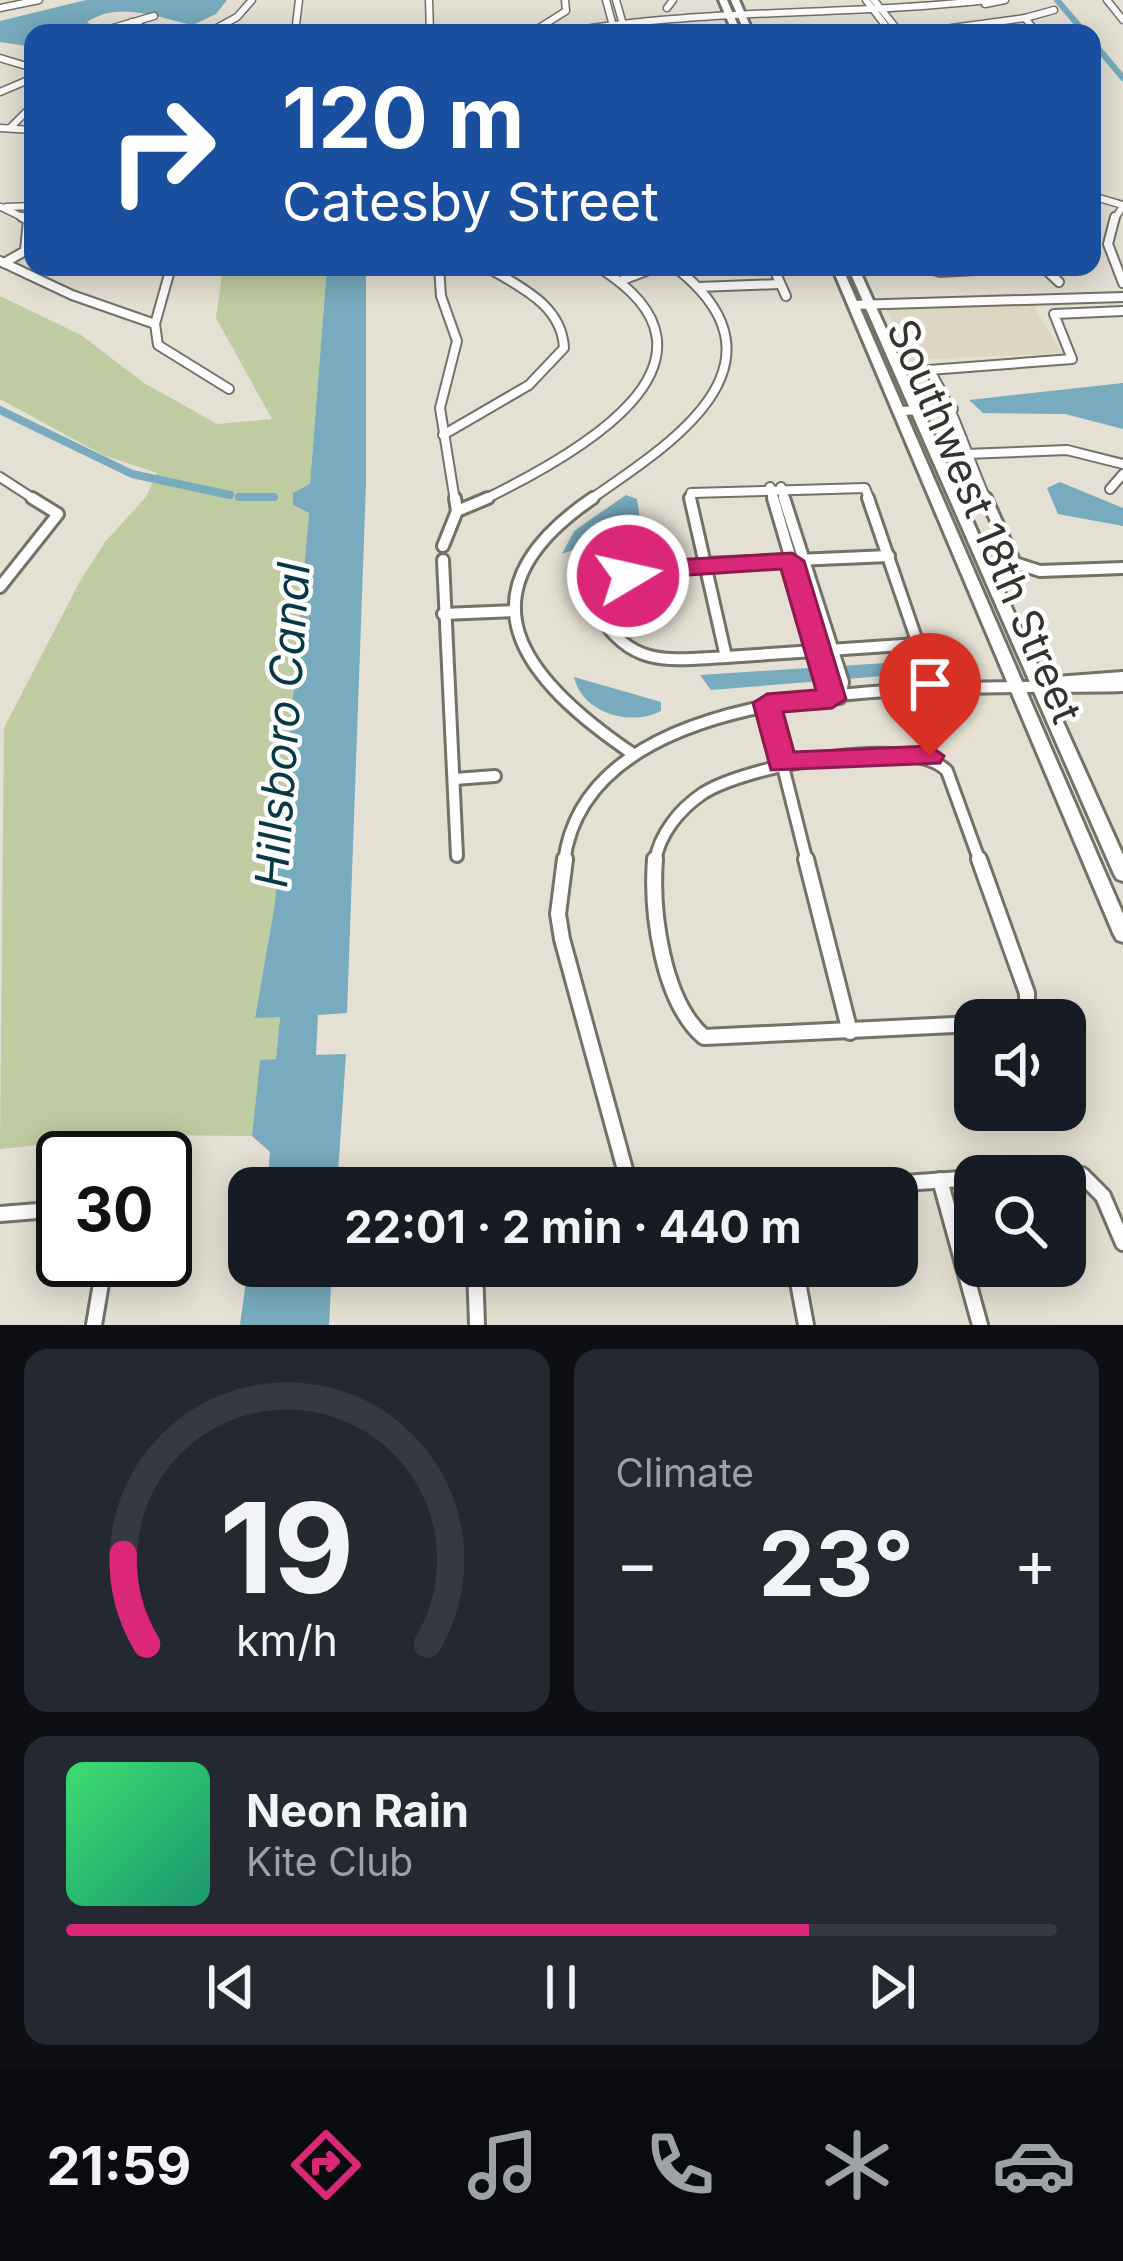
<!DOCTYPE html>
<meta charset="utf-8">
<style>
body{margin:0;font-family:Inter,sans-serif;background:#242831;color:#f1f3f6;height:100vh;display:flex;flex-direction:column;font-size:45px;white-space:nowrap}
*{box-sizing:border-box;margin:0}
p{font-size:39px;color:#9ea1a6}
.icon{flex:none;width:66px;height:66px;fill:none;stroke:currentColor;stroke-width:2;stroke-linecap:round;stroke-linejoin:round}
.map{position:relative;height:1325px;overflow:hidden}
.details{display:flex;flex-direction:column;gap:24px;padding:24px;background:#0d0f14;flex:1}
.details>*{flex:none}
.guide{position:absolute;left:24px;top:24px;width:1077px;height:252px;border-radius:24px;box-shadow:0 6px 30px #0003;background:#1a4fa0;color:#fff;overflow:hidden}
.tools{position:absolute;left:954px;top:999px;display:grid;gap:24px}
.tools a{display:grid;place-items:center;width:132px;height:132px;border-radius:24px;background:#171b24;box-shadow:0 6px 30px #0003;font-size:60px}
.speed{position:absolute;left:36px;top:1131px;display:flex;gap:24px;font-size:60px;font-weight:700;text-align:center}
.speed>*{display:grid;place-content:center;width:156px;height:156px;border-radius:50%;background:#171b24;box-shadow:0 6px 30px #0003;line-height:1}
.speed .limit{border:6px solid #111;border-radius:18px;background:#fff;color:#111}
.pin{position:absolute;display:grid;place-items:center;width:102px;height:102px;color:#fff;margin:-123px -51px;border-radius:50% 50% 50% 0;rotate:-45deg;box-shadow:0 0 12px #0007}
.pin .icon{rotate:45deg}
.me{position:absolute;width:132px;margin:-66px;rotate:81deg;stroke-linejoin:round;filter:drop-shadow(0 0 9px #0008)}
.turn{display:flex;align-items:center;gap:42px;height:252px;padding:0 60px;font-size:54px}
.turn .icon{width:156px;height:156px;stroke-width:2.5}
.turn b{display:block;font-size:84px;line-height:102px}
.big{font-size:90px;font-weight:700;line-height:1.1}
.details .card{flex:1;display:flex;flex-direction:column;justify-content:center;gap:18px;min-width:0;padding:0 42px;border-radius:24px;background:#242831}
.details .dial{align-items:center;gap:0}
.dial svg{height:312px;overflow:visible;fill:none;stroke:#363941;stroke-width:7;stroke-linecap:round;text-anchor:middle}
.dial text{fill:#f1f3f6;stroke:none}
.song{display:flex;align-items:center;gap:36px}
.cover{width:144px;height:144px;border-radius:18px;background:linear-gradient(135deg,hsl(140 70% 55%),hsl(160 70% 35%))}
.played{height:12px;border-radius:6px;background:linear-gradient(90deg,#db2777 75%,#363941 75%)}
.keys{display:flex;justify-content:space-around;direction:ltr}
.heat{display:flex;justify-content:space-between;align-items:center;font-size:66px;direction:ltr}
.details .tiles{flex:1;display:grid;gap:24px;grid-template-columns:1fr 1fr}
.card:last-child{grid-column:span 2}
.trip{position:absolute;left:228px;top:1167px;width:690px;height:120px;border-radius:24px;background:#171b24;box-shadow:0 6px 30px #0003;font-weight:700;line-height:120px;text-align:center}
.menu{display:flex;height:192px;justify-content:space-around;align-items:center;background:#090b0e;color:#9ea1a6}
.menu .icon{width:84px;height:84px}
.menu .on{color:#db2777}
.menu b{font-size:54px;color:#f1f3f6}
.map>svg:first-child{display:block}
</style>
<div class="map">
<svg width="1123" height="1325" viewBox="0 0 1123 1325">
<rect width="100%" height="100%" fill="#e4e0d3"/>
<path fill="#dcd6c2" d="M1032,303l30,50 -151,7 -25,-52z"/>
<path fill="#bfcba0" d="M223,267h104l-17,217 -17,21 16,8 -34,390 -20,114 25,-1 -4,43 -16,2 -8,75 -118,-1 -134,14 4,-421 75,-145 26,-41 41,-45 11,-24 -54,-18 -103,-56v-103l81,39 63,48 73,41 55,-5 -56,-101z"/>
<g fill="#77abbd">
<path d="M86,0h141l-11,14 -23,11c-35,-7 -73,-25 -106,-3l15,11h-69v14l-33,-5v-21z"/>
<path d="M327,267h39v216l-19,530 -29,2 -2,40 30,-1 -9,134h-70l3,-36 -18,-16 8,-76 16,-1 4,-42 -25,1 20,-115 34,-390 -16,-8v-12l17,-9z"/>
<path d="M1123,383v46l-58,-15 -82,-1 -14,-13z"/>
<path d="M1060,482l63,26v18l-65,-12 -11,-26z"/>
<path d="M626,495l11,4 4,27 -79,28 12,-23z"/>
<path d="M951,641l13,5 6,12 -12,12 -247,20 -11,-15 217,-14 20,-5 2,-12z"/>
<path d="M574,677l87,25v9c-31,16 -79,2 -87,-34z"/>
<path d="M249,1259v7h83l-3,59h-89z"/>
</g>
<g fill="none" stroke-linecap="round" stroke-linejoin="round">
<g stroke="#77abbd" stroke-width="6">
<path d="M1057,0l28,33"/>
<path d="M1092,41l31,37"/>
</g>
<g stroke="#77abbd" stroke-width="8">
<path d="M0,410l132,64 98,21"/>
<path d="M239,497h35"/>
</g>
<g stroke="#747165" stroke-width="9">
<g id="street-far3">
<path d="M429,0l1,33"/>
<path d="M606,0l6,22"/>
<path d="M616,0l6,21"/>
<path d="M866,0l25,33"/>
<path d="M874,0l26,33"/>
<path d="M1107,0l16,20"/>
<path d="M985,4l20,-4"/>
<path d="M0,8l39,-8"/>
<path d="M667,8l6,-8"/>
<path d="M132,22l21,11"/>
<path d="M113,28l41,-12"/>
<path d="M208,33l29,-16 15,-17"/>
<path d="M295,33l4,-33"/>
<path d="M531,33l35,-22 -1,-11"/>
<path d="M560,33c141,-25 286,-17 428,-33"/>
<path d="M915,33l110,-15"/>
<path d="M1037,33l-12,-15 29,-8"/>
<path d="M0,58l33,10"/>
<path d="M0,92l33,-14"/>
<path d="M0,128l33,2"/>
<path d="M10,128l23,-23"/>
<path d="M1092,196l31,9"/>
<path d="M1,207l27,13"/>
<path d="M6,207l27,-1"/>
<path d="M1114,220l9,-14"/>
</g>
</g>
<g stroke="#747165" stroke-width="12">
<g id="street-far2">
<path d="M1115,217l-7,27 15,39"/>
<path d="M0,261l72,34 83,29"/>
<path d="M4,263l21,-12 3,-31 -6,-3"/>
<path d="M171,267l-16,57 3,21 71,44"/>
<path d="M439,267l2,29 16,45 -17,67 15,93"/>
<path d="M773,267l13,29"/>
<path d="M922,267l18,5 94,-5"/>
<path d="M1043,267l16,15"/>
<path d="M620,281l37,-14"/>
<path d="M698,287l81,-3"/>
<path d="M853,305l270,-8"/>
<path d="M898,411l55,-2"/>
<path d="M443,435l86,-50 35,-37c-2,-43 -44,-61 -77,-81"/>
<path d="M966,454l101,-4 56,14"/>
<path d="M0,477l37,24"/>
<path d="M770,487l4,14"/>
<path d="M781,487l4,14"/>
<path d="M1110,489l13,-15"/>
<path d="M481,501c91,-44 269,-140 117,-234"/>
<path d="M588,501c83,-57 211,-137 87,-234"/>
<path d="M691,501v-8l174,-5 5,13"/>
<path d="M987,501c-20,-44 -32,-91 -58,-131l143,-11 -18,-45 69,-3"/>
</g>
</g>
<g stroke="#747165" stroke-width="16">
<g id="street-far1">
<path d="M455,498l2,13"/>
<path d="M593,498c-141,96 -69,182 40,256"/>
<path d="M690,498l15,66"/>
<path d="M773,498l59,201"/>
<path d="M784,498l59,184 -3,16"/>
<path d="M986,498l29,65 25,8 83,-3"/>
<path d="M443,546l14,-35 31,-13"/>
<path d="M443,560l14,296"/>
<path d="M705,564l21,93"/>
<path d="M705,564l-78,15 -21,12 -6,25c33,52 70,44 126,41"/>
<path d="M705,564l184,-8"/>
<path d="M0,587l58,-73 -26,-16"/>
<path d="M443,614l72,-3"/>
<path d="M726,657l192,-13 -50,-146"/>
<path d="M1056,682l67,-5"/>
<path d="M767,703l40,159"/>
<path d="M454,779l41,-3"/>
<path d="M564,862c25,-201 413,-171 559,-176"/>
<path d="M655,862c4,-28 25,-53 47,-68 42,-28 210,-61 245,-23l33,91"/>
</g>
</g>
<g stroke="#747165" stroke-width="20">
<g id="street">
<path d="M565,859l-7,55 4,25 68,249"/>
<path d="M655,859c-4,52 7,142 49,178l271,-13"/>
<path d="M806,859l44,173"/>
<path d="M979,859l48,134v15l-14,12"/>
<path d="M1001,1176l81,-1 21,21 20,47"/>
<path d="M940,1180l40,145"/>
<path d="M834,1188l141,-10"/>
<path d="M0,1214l63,-5"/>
<path d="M475,1266l2,59"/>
<path d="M795,1266l11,59"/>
<path d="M94,1325l11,-65"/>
</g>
</g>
<g stroke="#747165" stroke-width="6">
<g id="secondary">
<path d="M719,0h8l14,33h-8z"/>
<path d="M731,0h8l14,33h-8z"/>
<path d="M832,267h10l281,647v28l-6,-2 -3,-5z"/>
<path d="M848,267h10l265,588v26l-6,-2 -3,-5z"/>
</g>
</g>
<use href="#street-far3" stroke="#fff" stroke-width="6"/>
<use href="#street-far2" stroke="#fff" stroke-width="8"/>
<use href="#street-far1" stroke="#fff" stroke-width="10"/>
<use href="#street" stroke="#fff" stroke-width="14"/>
<use href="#secondary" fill="#fff" fill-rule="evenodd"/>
</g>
<path fill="#db2777" stroke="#8e194d" stroke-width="3" d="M792,553l12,8 42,138 -14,9 -49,4 11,40 136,-6 14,10 -4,7 -169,7 -18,-67 14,-9 49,-4 -35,-121 -123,8 -30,7 -13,-8 43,-15z"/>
<g text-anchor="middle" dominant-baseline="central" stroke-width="9" stroke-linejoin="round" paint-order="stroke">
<g font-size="42" fill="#34332e" stroke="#fff">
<text transform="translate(985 521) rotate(67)">Southwest 18th Street</text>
</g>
<g font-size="45" font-style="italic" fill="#063845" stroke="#fff">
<text transform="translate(282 725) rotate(-86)">Hillsboro Canal</text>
</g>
</g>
</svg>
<div class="tools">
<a><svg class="icon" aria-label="sound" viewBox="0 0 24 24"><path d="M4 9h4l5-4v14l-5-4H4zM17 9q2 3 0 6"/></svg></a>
<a><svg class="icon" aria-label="search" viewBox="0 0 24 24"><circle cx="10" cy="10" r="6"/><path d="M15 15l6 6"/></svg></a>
</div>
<div class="speed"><div class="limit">30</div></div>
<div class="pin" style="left:930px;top:756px;background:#d93025"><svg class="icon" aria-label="arrive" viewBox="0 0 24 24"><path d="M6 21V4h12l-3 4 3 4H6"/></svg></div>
<svg class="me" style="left:628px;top:576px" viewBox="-20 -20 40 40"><circle r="17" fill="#db2777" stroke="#fff" stroke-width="3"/><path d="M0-11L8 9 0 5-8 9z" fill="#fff"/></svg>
<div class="trip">22:01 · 2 min · 440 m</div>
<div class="guide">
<div class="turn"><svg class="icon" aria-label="right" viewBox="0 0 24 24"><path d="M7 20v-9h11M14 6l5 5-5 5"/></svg><div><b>120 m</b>Catesby Street</div></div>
</div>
</div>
<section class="details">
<div class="tiles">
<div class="card dial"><svg viewBox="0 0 100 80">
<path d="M14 69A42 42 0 1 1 86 69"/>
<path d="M14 69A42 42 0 0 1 8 46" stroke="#db2777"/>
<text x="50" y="56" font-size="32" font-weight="700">19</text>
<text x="50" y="72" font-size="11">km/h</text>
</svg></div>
<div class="card"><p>Climate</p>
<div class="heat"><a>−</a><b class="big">23°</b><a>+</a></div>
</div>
<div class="card">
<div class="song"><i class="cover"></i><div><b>Neon Rain</b><p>Kite Club</p></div></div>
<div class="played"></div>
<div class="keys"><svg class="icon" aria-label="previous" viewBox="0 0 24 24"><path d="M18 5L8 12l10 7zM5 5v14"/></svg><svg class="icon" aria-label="pause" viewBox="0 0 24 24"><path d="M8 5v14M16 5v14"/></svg><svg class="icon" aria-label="next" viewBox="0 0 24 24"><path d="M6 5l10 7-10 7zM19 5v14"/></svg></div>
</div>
</div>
</section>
<nav class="menu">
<b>21:59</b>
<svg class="icon on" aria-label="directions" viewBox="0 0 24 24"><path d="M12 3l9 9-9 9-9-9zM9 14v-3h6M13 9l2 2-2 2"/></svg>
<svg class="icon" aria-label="music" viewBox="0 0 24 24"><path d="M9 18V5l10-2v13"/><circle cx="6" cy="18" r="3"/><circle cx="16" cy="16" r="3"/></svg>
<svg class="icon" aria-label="phone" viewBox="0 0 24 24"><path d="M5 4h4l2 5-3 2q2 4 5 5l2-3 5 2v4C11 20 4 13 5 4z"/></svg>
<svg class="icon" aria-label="climate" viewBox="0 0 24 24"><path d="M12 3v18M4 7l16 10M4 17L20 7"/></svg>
<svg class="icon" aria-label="car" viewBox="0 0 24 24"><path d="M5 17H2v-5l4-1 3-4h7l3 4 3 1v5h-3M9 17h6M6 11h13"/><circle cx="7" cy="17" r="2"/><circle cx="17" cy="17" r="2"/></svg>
</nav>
